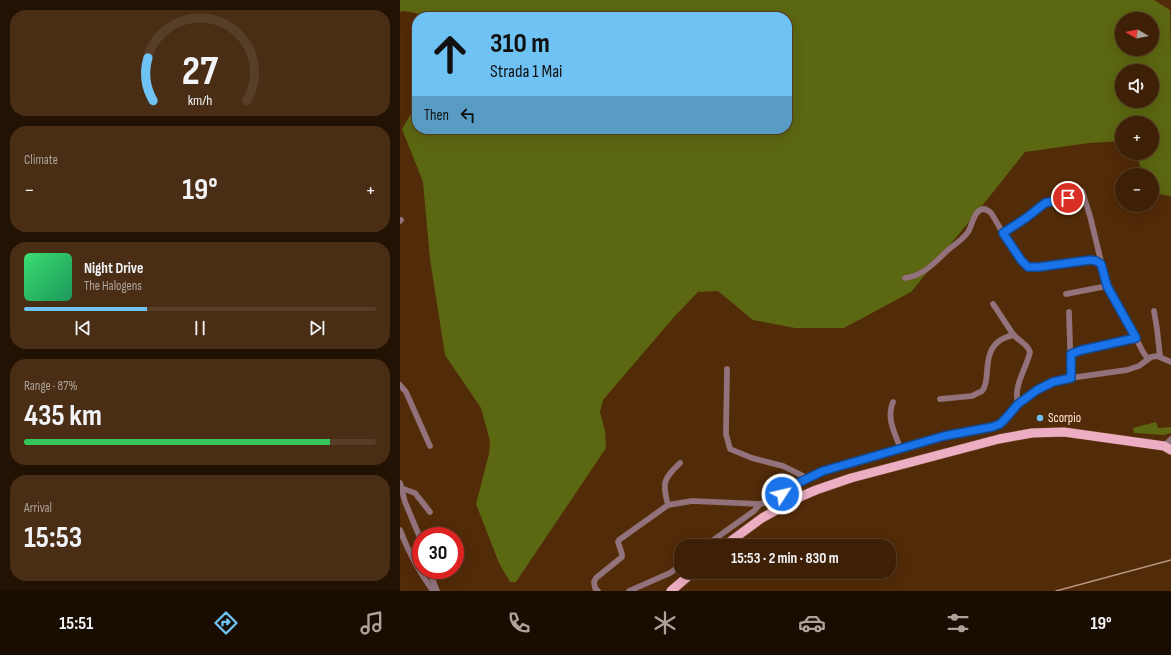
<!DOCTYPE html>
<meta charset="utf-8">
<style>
body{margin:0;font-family:"Sofia Sans Condensed",sans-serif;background:#492d14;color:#f1f3f6;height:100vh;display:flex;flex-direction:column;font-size:15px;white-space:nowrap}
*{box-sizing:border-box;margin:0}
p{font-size:13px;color:#ada39b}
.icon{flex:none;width:22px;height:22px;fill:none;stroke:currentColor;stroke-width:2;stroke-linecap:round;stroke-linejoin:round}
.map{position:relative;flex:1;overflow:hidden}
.drawer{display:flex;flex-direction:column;gap:10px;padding:10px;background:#221203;width:400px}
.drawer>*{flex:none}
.top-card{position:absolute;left:12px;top:12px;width:380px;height:122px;border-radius:16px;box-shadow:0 4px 16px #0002,0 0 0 1px #573e28;background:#6fc2f4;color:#111;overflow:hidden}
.needle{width:26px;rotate:279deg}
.tools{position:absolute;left:715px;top:12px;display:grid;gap:8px}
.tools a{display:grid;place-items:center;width:44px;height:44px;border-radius:50%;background:#3e2006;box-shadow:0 4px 16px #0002,0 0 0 1px #573e28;font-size:20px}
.speed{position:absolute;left:12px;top:527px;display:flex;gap:8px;font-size:20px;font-weight:700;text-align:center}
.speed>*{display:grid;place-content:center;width:52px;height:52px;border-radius:50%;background:#3e2006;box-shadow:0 4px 16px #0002,0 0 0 1px #573e28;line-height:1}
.speed .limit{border:6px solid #d22;background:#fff;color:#111}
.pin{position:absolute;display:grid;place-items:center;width:34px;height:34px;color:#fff;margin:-17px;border:2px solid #fff;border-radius:50%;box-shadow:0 1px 4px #0007}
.me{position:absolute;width:44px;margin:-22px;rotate:55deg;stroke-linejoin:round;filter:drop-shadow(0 0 3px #0008)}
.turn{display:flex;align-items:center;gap:14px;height:84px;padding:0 12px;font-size:18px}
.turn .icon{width:52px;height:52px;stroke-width:2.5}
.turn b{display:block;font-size:28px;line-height:34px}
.then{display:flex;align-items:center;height:38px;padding:0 12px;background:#0003;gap:8px;font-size:15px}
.big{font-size:30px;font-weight:700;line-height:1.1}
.drawer .widget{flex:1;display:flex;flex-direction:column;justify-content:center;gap:6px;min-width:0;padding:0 14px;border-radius:16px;background:#492d14}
.drawer .dial{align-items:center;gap:0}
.dial svg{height:104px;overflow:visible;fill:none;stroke:#573e28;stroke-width:7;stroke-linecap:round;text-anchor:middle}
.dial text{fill:#f1f3f6;stroke:none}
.song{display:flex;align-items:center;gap:12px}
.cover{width:48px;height:48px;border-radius:6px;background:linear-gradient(135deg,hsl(140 70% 55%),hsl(150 70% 35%))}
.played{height:4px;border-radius:2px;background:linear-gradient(90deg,#6fc2f4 35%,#573e28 35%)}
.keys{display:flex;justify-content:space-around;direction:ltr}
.heat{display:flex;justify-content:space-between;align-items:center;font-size:22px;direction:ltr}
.charge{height:6px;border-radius:3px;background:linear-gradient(90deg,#34c759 87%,#573e28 0)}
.trip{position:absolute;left:274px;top:539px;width:222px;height:40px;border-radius:16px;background:#3e2006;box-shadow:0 4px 16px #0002,0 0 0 1px #573e28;font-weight:700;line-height:40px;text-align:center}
.tabs{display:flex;height:64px;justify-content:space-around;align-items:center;background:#190d02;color:#ada39b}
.tabs .icon{width:28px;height:28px}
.tabs .active{color:#6fc2f4}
.tabs b{font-size:18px;color:#f1f3f6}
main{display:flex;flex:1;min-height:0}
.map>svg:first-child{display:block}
</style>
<main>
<section class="drawer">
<div class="widget dial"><svg viewBox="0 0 100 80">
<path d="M14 69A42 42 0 1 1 86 69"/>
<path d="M14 69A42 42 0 0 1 10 36" stroke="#6fc2f4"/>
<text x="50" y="56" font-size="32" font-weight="700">27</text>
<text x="50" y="72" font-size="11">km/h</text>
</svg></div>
<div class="widget"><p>Climate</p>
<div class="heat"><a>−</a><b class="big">19°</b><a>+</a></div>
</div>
<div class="widget">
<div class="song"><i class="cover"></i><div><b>Night Drive</b><p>The Halogens</p></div></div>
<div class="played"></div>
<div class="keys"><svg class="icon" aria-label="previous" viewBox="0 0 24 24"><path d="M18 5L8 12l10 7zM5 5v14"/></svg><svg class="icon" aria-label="pause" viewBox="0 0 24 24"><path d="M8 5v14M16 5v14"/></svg><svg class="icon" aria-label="next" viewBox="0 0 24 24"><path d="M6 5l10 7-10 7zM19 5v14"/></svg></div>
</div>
<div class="widget"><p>Range · 87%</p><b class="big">435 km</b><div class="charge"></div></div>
<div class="widget"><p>Arrival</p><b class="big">15:53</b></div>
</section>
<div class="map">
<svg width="771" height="591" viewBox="0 0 771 591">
<rect width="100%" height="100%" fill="#522b08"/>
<g fill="#5c6711" fill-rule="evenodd">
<path d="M0,0h754l16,10 1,48v138l-19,-3v-18h-9l-7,-22h16v-30h-30v18l-33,2 -64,9 -47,59 -67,81 -67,36h-49l-42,-8 -35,-29 -20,1 -24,25 -71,83 -3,12 5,19 1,17 -90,134h-6l-11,-19 -23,-59 13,-50 1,-13 -9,-33 -36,-53 -15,-96 -7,-77 -21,-53 15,-25v25h370v-112h-350l-33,-6 -4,1zM722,19h30v30h-30zM722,71h30v30h-30z"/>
<path d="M756,422l2,6 13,-1v6l-7,2 -30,-2 -1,-5z"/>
</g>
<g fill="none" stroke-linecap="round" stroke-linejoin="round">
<g stroke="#6e4928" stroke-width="6">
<g id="street">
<path d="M682,191l8,25 17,70 18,31 18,35 5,7"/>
<path d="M0,221l1,-1"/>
<path d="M603,233l23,-15 19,-15 39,-6"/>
<path d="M505,278c20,-3 30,-16 44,-29 7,-5 14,-10 19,-17 4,-6 5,-18 12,-22 4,-2 8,0 11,3 8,11 25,49 37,54 7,3 51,-6 62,-7l5,1 6,3"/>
<path d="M666,294l41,-8"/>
<path d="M593,304c7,10 13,20 20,30 5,7 14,9 17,18 -4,18 -17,33 -12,52"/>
<path d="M754,311l3,18 3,27"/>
<path d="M669,312l2,66"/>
<path d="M671,354l11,-4 54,-12"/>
<path d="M327,369l-1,65 4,15 22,9 31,8 24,12"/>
<path d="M0,385l6,7 24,54"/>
<path d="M540,399l32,-3 10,-5c5,-6 4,-12 5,-19 1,-19 5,-33 27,-37"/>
<path d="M493,402c-7,17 2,30 7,46"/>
<path d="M764,446l7,-7"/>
<path d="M0,483l5,19 16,38"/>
<path d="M1,488l14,5 15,19"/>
<path d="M268,505c-6,-22 -5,-26 12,-42"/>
<path d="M379,507l-3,-7c13,-14 29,-21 47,-29 40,-11 80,-24 120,-34 18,-5 37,-5 54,-12 8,-4 11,-11 17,-17 11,-13 33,-24 49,-29l64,-9 12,-4 12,-9 6,-1 14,6"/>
<path d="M0,530c8,21 20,43 33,61"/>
<path d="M305,546l49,-35 6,-7"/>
<path d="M29,570l8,21"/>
<path d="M198,591l-3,-3 -1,-6 2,-4 26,-21v-3l-4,-12 1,-2 49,-35 24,-4 68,3 16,-4"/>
<path d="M229,591l41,-18 11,-8"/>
</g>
</g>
<g stroke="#6e4928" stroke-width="10">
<g id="primary">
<path d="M324,546l38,-28 40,-22 14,-6 35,-12 148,-39 33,-6 32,-1 100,14 7,4"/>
<path d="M271,591l22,-19"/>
</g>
</g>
<use href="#street" stroke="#92737d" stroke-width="5.5"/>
<use href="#primary" stroke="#edaec4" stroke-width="9"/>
<path stroke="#b7977f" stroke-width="1.5" d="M656,591l115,-31"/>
</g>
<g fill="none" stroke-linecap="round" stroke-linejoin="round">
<g stroke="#114b97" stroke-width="10">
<path id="route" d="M382,494l16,-11 25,-12 121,-35 48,-9 8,-3 6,-6 12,-14 19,-14 16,-8 18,-4v-24l11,-4 54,-12 -29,-52 -6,-22 -5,-3 -6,-1 -51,7h-11l-7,-7 -18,-27 23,-15 19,-15 23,-5"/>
</g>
<use href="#route" stroke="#1a73e8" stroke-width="7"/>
</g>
<circle fill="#6fc2f4" stroke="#522b08" stroke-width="1.5" cx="640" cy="418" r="4"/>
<g text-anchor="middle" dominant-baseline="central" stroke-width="3.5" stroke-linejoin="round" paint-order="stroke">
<g font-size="13" fill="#fee4d3" stroke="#522b08" text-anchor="start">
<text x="648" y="418">Scorpio</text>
</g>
</g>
</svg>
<div class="tools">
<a><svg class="needle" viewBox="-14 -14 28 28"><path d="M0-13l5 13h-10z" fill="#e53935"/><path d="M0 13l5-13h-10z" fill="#ada39b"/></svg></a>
<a><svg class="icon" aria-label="sound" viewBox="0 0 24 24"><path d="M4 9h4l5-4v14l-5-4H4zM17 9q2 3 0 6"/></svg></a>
<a>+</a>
<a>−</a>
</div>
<div class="speed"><div class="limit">30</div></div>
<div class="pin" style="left:668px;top:198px;background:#d93025"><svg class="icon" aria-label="arrive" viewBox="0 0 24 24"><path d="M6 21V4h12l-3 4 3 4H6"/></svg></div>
<svg class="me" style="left:382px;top:494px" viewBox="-20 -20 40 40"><circle r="17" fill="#1a73e8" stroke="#fff" stroke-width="3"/><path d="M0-11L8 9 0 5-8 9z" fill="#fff"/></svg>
<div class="trip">15:53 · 2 min · 830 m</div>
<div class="top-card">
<div class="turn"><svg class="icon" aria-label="ahead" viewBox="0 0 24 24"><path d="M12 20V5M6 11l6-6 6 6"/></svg><div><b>310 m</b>Strada 1 Mai</div></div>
<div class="then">Then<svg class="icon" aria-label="left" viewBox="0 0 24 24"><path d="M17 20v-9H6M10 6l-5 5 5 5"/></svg></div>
</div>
</div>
</main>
<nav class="tabs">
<b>15:51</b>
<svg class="icon active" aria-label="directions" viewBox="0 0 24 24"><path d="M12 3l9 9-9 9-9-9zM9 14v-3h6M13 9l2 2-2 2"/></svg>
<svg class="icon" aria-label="music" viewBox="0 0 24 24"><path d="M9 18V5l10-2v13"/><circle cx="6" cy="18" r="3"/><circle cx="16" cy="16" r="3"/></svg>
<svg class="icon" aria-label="phone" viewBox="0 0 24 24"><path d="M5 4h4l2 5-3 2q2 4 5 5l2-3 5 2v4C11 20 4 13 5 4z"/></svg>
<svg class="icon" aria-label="climate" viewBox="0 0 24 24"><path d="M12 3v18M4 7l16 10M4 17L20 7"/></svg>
<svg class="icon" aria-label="car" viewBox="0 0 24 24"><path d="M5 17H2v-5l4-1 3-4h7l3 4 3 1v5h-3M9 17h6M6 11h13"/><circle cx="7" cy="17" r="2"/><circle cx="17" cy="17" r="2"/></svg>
<svg class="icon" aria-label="filters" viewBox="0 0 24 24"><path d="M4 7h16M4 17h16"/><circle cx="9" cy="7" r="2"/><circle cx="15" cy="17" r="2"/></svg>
<b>19°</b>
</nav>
